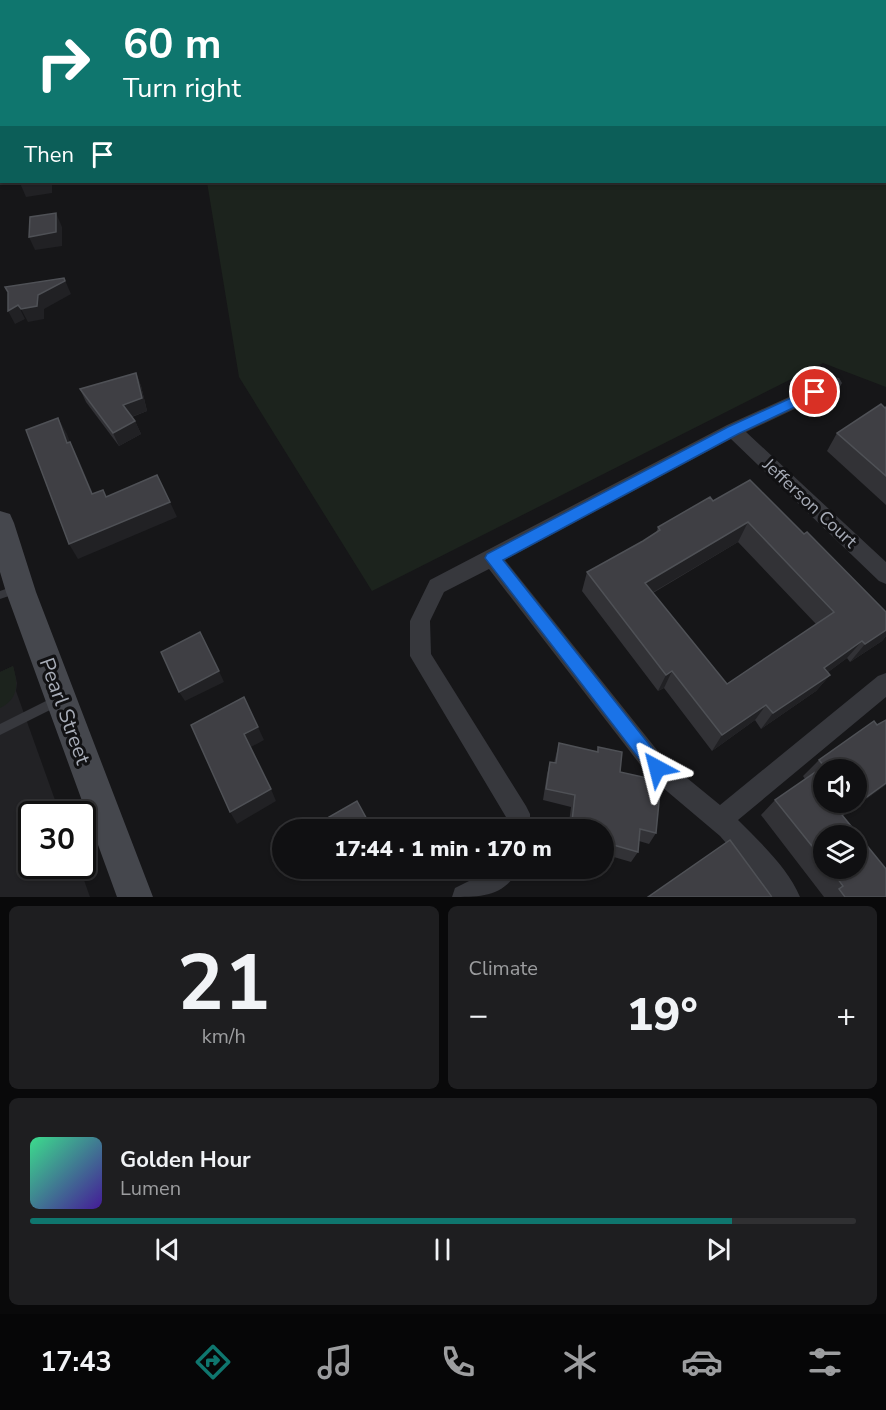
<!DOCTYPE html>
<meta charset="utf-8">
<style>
body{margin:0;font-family:"Nunito Sans",sans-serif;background:#1e1e20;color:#f1f3f6;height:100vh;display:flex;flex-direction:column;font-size:22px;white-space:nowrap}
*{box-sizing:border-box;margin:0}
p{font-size:20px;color:#9c9d9f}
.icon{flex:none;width:33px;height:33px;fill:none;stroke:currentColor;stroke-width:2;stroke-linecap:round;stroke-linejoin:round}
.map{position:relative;height:897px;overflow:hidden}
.drawer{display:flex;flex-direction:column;gap:9px;padding:9px;background:#09090a;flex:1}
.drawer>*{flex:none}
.hud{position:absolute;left:0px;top:0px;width:886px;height:183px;box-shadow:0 2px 4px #0004,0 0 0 2px #303032;background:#0f766e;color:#fff;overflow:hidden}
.fabs{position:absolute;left:813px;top:759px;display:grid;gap:12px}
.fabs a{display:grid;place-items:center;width:54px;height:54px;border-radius:50%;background:#101012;box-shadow:0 2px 4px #0004,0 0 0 2px #303032;font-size:30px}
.speed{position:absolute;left:18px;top:801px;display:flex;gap:12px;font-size:30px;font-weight:700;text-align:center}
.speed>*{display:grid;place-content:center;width:78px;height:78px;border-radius:50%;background:#101012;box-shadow:0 2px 4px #0004,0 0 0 2px #303032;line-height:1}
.speed .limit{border:3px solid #111;border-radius:9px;background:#fff;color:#111}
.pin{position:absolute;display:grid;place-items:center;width:51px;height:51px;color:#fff;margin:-26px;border:3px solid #fff;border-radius:50%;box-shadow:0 2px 6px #0007}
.me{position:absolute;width:66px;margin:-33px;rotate:322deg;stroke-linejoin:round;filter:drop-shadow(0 0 4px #0008)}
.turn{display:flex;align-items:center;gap:21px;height:126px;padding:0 24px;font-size:27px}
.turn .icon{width:78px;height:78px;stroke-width:2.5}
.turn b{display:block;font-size:42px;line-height:51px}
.then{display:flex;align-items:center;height:57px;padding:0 24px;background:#0003;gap:12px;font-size:22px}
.big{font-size:45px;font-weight:800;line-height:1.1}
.drawer .tile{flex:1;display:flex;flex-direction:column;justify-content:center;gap:9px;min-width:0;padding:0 21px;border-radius:9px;background:#1e1e20}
.drawer .dial{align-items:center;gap:0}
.dial b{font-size:78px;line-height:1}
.song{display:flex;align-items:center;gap:18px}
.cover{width:72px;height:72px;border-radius:9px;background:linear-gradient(135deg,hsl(150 70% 55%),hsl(260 70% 35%))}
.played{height:6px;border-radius:3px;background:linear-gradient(90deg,#0f766e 85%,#303032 85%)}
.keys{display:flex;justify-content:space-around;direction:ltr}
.heat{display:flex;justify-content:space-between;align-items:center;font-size:33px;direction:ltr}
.drawer .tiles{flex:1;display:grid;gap:9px;grid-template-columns:1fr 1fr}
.tile:last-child{grid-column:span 2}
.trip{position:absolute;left:272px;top:819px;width:342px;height:60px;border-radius:30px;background:#101012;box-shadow:0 2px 4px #0004,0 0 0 2px #303032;font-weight:800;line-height:60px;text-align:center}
.tabs{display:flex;height:96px;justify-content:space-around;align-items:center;background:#060607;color:#9c9d9f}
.tabs .icon{width:42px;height:42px}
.tabs .current{color:#0f766e}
.tabs b{font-size:27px;color:#f1f3f6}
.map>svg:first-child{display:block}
</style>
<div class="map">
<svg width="886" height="897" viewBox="0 0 886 897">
<rect width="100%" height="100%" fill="#161618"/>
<path fill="#222225" d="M13,666l4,17 -1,8 44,123h-28v52h47l11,31h-90v-225z"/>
<g fill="#1c231d">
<path d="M735,0h151v387l-63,-24 -451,228 -133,-214 -32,-195h678v-180z"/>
<path d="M13,666c5,17 6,33 -13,42v-36z"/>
</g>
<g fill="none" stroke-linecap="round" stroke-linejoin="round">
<g fill="#37383d" fill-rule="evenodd">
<rect x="420" y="0" width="6" height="2"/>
<rect x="450" y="0" width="6" height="2"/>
<path d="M17,585l4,1 1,3 -1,3 -21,7v-8z"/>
<path d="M56,696l4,1 1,4 -1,4 -60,30v-11z"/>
</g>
<g fill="#37383d" fill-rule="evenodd">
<path d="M725,0h12v2h-11z"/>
<path d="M833,377l6,1 3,5 -3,5 -93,44 140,130v22l-7,-3 -148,-142 -226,121 160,200 55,45 158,-129 8,-3v24l-148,123c22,22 50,48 62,77h-27l-53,-61 -71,-60 -160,-207 -45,23 -14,29 1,33 95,152 4,8v16h-24v-13l-96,-161v-35l20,-41 297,-155z"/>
<path d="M490,868h29c-14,29 -38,29 -67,29l3,-9 30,-15z"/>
</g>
<g fill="#45474d" fill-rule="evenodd">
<path d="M259,0h45l-46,2z"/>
<rect x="0" y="10" width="2" height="10"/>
<path d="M0,511l10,3 4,9 22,69 117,305h-36l-111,-305 -6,-20z"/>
</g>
</g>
<g fill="#323236" fill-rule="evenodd">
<path d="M136,373l5,13 6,25 -15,6 3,4 6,13 -22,12 -33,-44 -6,-13z"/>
<path d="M886,407v98l-59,-54 10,-18z"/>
<path d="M713,501l91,33 82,78v24l-4,5 -32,21 -3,-4 -19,14 2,3 -14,16 -55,38 -6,-9 -43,31 -48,-63 -6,3 -76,-100 5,-19 56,-31 13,-8 2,-6zM738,542l78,82 -89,60 -74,-91z"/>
<path d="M874,721l-31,95 43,81h-62l-63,-82 14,-15 30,-21 -2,-3 16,-16zM824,836l32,32h-32z"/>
<path d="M559,743l38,9 1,-5 22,25 36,61 -7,11 -10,-3 -1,11 -7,10 -24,-7 -4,6v-31h-35l3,-23 -28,-7 4,-26 3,-12 4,1z"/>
</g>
<g fill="#212124">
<path d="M32,182h20v11l-26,4 -6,-14z"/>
<path d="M56,213l6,14v19l-27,4 -6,-13z"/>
<path d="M64,278l7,16 -27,15v10l-16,3 -7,-13 17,-14z"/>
<path d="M18,305l7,14 -10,5 -7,-13z"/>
<path d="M136,373l5,13 6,25 -19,7 -5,-13z"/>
<path d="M58,418l9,16 9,25 -9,-16z"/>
<path d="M135,421l6,13 -22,12 -6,-13z"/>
<path d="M70,442l8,16 22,52 -8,-16z"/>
<path d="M170,502l7,15 -99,42 -9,-15z"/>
<path d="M748,522l-10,20 -100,59 7,-18z"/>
<path d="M886,630v6l-4,5 -32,21 15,-18z"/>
<path d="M862,641l-15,17 -36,27 13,-17z"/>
<path d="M219,671l5,11 -39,19 -6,-9z"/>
<path d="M672,671l-8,17 -6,3 8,-16z"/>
<path d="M830,675l-14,16 -55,38 12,-16z"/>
<path d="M766,705l-11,15 -43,31 10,-16z"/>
<path d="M258,727l6,13 -13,7 -7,-13z"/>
<path d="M886,783v2l-62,45 18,-15z"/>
<path d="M271,789l5,12 -39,23 -7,-12z"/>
<path d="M369,823l1,4 -4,3h-7z"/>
</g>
<g fill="#3f3f44" stroke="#4f5156" stroke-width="1.5" fill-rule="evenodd">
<path d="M384,0v2h-28v-1z"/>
<path d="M56,213v19l-27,5 1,-20z"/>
<path d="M64,278l1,3 -27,14 -1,11 -16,3 -3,-4 -10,6v-19l-3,-5z"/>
<path d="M136,373l6,25 -19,7 12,16 -22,12 -33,-44z"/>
<path d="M881,404l4,4 1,-1v69l-49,-43z"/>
<path d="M58,418l9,25 3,-1 22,52 11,-4 3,7 51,-22 13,27 -101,42 -43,-114z"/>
<path d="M750,480l54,54 3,-2 79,80v18l-21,14 -3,-3 -38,27 6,7 -57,38 -7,-8 -44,30 -50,-64 -6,4 -79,-103 56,-31 17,-11 -2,-3 52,-30 3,4zM748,522l86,90 -107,72 -82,-101z"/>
<path d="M200,632l19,39 -40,21 -18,-40z"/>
<path d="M244,697l14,30 -14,7 27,55 -41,23 -39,-87z"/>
<path d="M886,720v63l-44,32 44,54v28h-41l-6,-8 4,-3 -13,-18h26v-32h-32v25l-49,-61 49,-34 -5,-6 55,-39 3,4zM824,770h32v32h-32z"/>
<path d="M559,743l39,9v-5l24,5 -2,20 41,9 -5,52 -16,-4 -2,23 -28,-8 -1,7 -6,-1v-20h-32l4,-35 -29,-6 4,-27 6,1z"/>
<path d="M357,801l12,22 -10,7h-23l-7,-13z"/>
<path d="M730,840l42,57h-124z"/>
</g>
<path fill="#1a73e8" stroke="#114b97" stroke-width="1.5" d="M815,387l7,5 -2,3 -82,39 -235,126 160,202 3,6 -3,6 -6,3 -6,-3 -166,-216 2,-4 241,-127z"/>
<g text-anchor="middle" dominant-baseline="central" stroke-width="6" stroke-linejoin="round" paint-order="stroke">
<g font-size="18" fill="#a8adb8" stroke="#111113">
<text transform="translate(810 503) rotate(43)">Jefferson Court</text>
</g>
<g font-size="21" fill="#a8adb8" stroke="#111113">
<text transform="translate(65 711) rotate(70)">Pearl Street</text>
</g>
</g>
</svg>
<div class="fabs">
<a><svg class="icon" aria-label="sound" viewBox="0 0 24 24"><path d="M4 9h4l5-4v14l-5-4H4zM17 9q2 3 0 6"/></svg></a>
<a><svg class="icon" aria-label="layers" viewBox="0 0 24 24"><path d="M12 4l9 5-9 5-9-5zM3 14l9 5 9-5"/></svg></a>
</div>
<div class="speed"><div class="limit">30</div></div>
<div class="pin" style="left:815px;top:392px;background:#d93025"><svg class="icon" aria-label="arrive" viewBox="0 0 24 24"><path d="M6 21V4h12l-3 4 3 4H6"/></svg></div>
<svg class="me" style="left:657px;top:768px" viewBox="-20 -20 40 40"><path d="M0-17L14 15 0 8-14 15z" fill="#1a73e8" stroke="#fff" stroke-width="4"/></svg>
<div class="trip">17:44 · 1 min · 170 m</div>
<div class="hud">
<div class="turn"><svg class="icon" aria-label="right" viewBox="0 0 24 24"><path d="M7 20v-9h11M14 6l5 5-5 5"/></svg><div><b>60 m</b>Turn right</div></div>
<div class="then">Then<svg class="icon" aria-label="arrive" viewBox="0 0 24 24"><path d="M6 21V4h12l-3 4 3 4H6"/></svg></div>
</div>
</div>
<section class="drawer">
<div class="tiles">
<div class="tile dial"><b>21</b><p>km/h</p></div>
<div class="tile"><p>Climate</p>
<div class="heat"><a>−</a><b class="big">19°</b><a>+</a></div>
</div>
<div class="tile">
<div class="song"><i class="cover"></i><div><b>Golden Hour</b><p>Lumen</p></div></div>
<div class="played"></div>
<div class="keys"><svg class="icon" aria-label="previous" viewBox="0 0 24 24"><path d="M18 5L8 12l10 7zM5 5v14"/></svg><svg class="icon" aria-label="pause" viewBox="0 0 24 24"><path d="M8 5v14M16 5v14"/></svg><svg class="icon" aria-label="next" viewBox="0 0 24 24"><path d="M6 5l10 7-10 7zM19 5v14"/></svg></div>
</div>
</div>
</section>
<nav class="tabs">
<b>17:43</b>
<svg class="icon current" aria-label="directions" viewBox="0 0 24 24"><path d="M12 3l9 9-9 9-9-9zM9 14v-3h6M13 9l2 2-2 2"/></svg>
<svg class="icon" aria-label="music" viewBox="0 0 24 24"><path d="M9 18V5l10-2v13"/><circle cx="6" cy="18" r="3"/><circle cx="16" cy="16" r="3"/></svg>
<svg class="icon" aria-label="phone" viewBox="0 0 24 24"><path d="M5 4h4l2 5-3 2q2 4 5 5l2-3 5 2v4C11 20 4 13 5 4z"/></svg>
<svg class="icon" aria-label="climate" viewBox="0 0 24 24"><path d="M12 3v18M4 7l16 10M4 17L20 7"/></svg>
<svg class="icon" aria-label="car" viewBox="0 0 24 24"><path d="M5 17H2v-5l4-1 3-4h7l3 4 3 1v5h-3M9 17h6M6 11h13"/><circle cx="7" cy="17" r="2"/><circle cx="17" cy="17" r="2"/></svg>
<svg class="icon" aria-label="filters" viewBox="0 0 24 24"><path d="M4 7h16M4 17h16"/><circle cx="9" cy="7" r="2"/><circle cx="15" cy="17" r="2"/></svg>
</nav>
